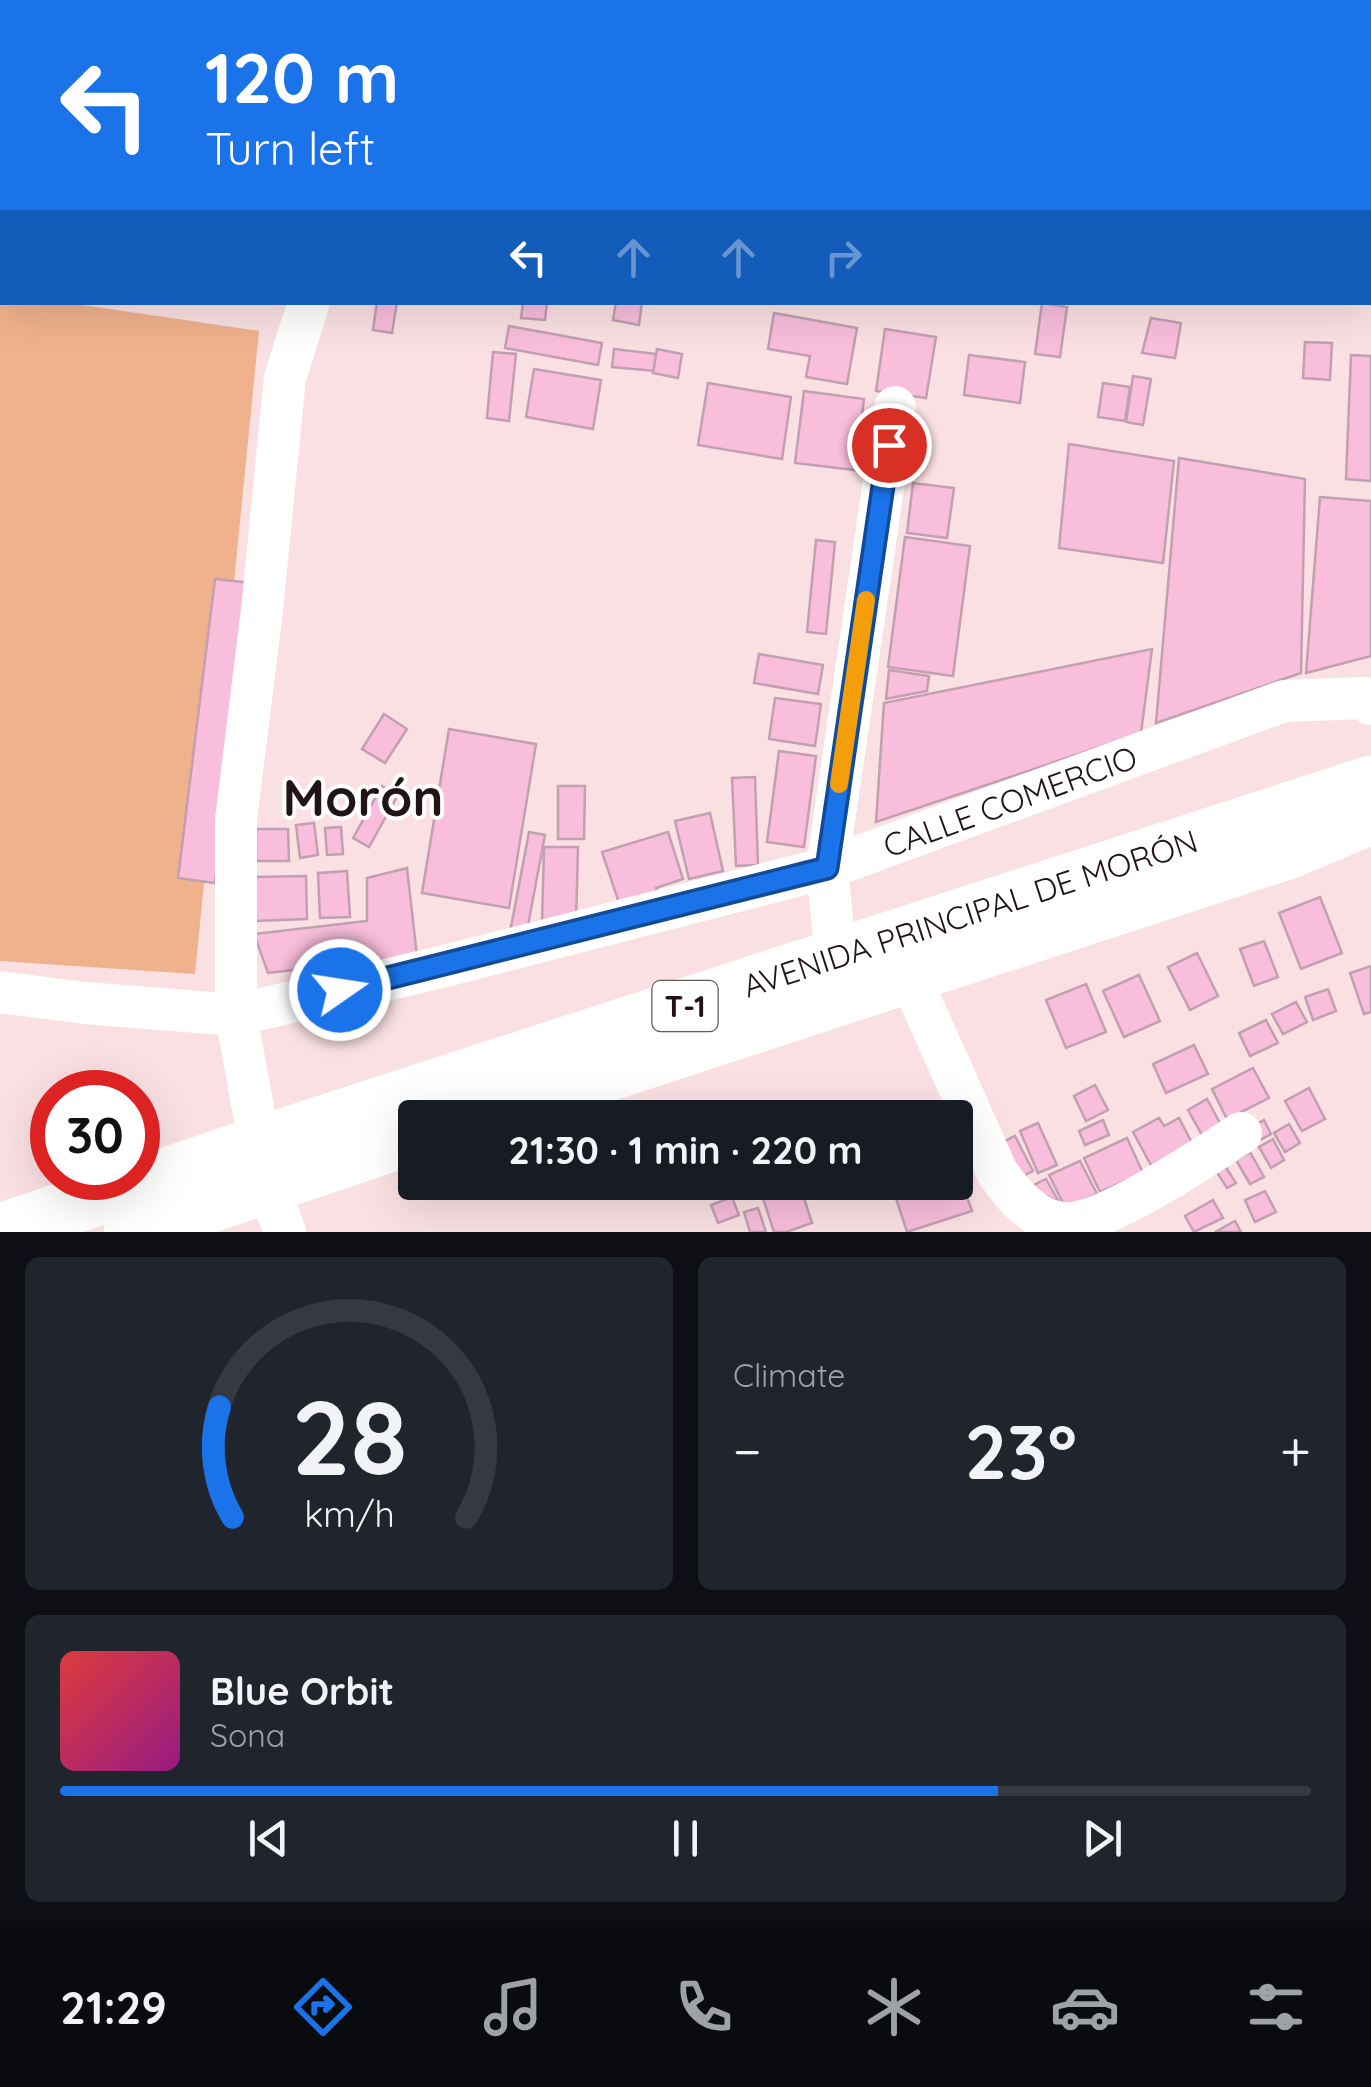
<!DOCTYPE html>
<meta charset="utf-8">
<style>
body{margin:0;font-family:Quicksand,sans-serif;background:#20242c;color:#f1f3f6;height:100vh;display:flex;flex-direction:column;font-size:38px;white-space:nowrap}
*{box-sizing:border-box;margin:0}
p{font-size:32px;color:#9ea1a6}
.icon{flex:none;width:55px;height:55px;fill:none;stroke:currentColor;stroke-width:2;stroke-linecap:round;stroke-linejoin:round}
.map{position:relative;height:1232px;overflow:hidden}
.drawer{display:flex;flex-direction:column;gap:25px;padding:25px;background:#0d0f14;flex:1}
.drawer>*{flex:none}
.guide{position:absolute;left:0px;top:0px;width:1372px;height:305px;box-shadow:0 10px 40px #0002;background:#1a73e8;color:#fff;overflow:hidden}
.speed{position:absolute;left:30px;top:1070px;display:flex;gap:20px;font-size:50px;font-weight:700;text-align:center}
.speed>*{display:grid;place-content:center;width:130px;height:130px;border-radius:50%;background:#171b24;box-shadow:0 10px 40px #0002;line-height:1}
.speed .limit{border:15px solid #d22;background:#fff;color:#111}
.pin{position:absolute;display:grid;place-items:center;width:85px;height:85px;color:#fff;margin:-42px;border:5px solid #fff;border-radius:50%;box-shadow:0 2px 10px #0007}
.me{position:absolute;width:110px;margin:-55px;rotate:77deg;stroke-linejoin:round;filter:drop-shadow(0 0 8px #0008)}
.turn{display:flex;align-items:center;gap:35px;height:210px;padding:0 40px;font-size:45px}
.turn .icon{width:130px;height:130px;stroke-width:2.5}
.turn b{display:block;font-size:70px;line-height:85px}
.lanes{display:flex;align-items:center;height:95px;padding:0 40px;background:#0003;justify-content:center;gap:50px;direction:ltr}
.lanes .off{opacity:.35}
.big{font-size:75px;font-weight:700;line-height:1.1}
.drawer .card{flex:1;display:flex;flex-direction:column;justify-content:center;gap:15px;min-width:0;padding:0 35px;border-radius:15px;background:#20242c}
.drawer .dial{align-items:center;gap:0}
.dial svg{height:260px;overflow:visible;fill:none;stroke:#363941;stroke-width:7;stroke-linecap:round;text-anchor:middle}
.dial text{fill:#f1f3f6;stroke:none}
.song{display:flex;align-items:center;gap:30px}
.cover{width:120px;height:120px;border-radius:15px;background:linear-gradient(135deg,hsl(0 70% 55%),hsl(310 70% 35%))}
.played{height:10px;border-radius:5px;background:linear-gradient(90deg,#1a73e8 75%,#363941 75%)}
.keys{display:flex;justify-content:space-around;direction:ltr}
.heat{display:flex;justify-content:space-between;align-items:center;font-size:55px;direction:ltr}
.drawer .tiles{flex:1;display:grid;gap:25px;grid-template-columns:1fr 1fr}
.card:last-child{grid-column:span 2}
.trip{position:absolute;left:398px;top:1100px;width:575px;height:100px;border-radius:10px;background:#171b24;box-shadow:0 10px 40px #0002;font-weight:700;line-height:100px;text-align:center}
.tab-bar{display:flex;height:160px;justify-content:space-around;align-items:center;background:#090b0e;color:#9ea1a6}
.tab-bar .icon{width:70px;height:70px}
.tab-bar .active{color:#1a73e8}
.tab-bar b{font-size:45px;color:#f1f3f6}
.map>svg:first-child{display:block}
</style>
<div class="map">
<svg width="1371" height="1232" viewBox="0 0 1371 1232">
<rect width="100%" height="100%" fill="#fae0e3"/>
<g fill="#f0b28c">
<path d="M687,0h684v80l-1,-78h-661z"/>
<path d="M0,292h2v10l67,1 190,28 -64,643 -195,-13z"/>
</g>
<g fill="#f8bedc" stroke="#c29fb1" stroke-width="2.5">
<path d="M0,7l2,1v96h-2z"/>
<path d="M377,302h20l-5,31 -19,-3z"/>
<path d="M523,302h24l-2,18 -24,-2z"/>
<path d="M616,302h26l-3,23 -26,-5z"/>
<path d="M1042,303l25,4 -7,50 -25,-3z"/>
<path d="M774,313l83,15 -10,56 -41,-7 4,-21 -42,-7z"/>
<path d="M1151,318l30,5 -6,35 -33,-5z"/>
<path d="M509,326l93,17 -4,22 -93,-17z"/>
<path d="M885,329l51,8 -10,61 -50,-7z"/>
<path d="M1305,342l27,1 -2,37 -27,-2z"/>
<path d="M614,349l43,5 -2,17 -43,-4z"/>
<path d="M657,349l25,5 -4,24 -25,-5z"/>
<path d="M493,352l23,2 -7,67 -22,-3z"/>
<path d="M969,355l56,7 -5,41 -56,-8z"/>
<path d="M1351,355l20,1v125l-25,-2z"/>
<path d="M534,369l67,11 -8,49 -67,-12z"/>
<path d="M1133,376l18,3 -8,46 -17,-3z"/>
<path d="M708,383l83,14 -9,62 -84,-14z"/>
<path d="M1103,383l27,4 -5,34 -27,-4z"/>
<path d="M804,391l60,8 -9,71 -60,-7z"/>
<path d="M1069,444l105,17 -11,102 -104,-15z"/>
<path d="M1179,458l126,21 -4,194 -145,50z"/>
<path d="M913,483l41,5 -7,50 -40,-5z"/>
<path d="M1320,497l51,4v155l-65,17z"/>
<path d="M905,537l65,9 -17,130 -65,-9z"/>
<path d="M816,540l19,2 -9,92 -19,-2z"/>
<path d="M215,579l37,4 -37,300 -37,-5z"/>
<path d="M1152,649l-11,84 -265,89 8,-119z"/>
<path d="M759,654l64,11 -5,29 -64,-11z"/>
<path d="M889,670l40,6 -2,15 -41,8z"/>
<path d="M775,698l46,6 -6,42 -46,-7z"/>
<path d="M384,714l23,15 -22,34 -23,-14z"/>
<path d="M449,729l87,15 -27,164 -87,-15z"/>
<path d="M779,751l37,5 -12,91 -37,-5z"/>
<path d="M755,777l3,88 -22,1 -4,-88z"/>
<path d="M382,786l16,9 -29,52 -16,-9z"/>
<path d="M558,786h27l-1,53h-26z"/>
<path d="M710,813l13,58 -34,8 -14,-58z"/>
<path d="M314,823l4,32 -18,3 -4,-33z"/>
<path d="M341,827l2,27 -16,1 -2,-27z"/>
<path d="M256,829h32l1,32h-33z"/>
<path d="M529,832l16,3 -19,101 -16,-4z"/>
<path d="M668,832l15,47 -27,9 2,6 -38,12 -18,-54z"/>
<path d="M544,847h34l-2,77 -34,-1z"/>
<path d="M407,868l10,88 -149,17 -14,-39 113,-13v-43z"/>
<path d="M347,871l3,46 -30,1 -2,-45z"/>
<path d="M306,876l1,43 -52,2 -2,-44z"/>
<path d="M1320,897l22,56 -41,16 -22,-56z"/>
<path d="M1264,941l14,36 -24,9 -14,-37z"/>
<path d="M1197,953l21,43 -28,14 -22,-43z"/>
<path d="M1371,966v46l-7,2 -14,-41z"/>
<path d="M1139,975l21,46 -36,16 -21,-46z"/>
<path d="M1086,984l20,48 -40,16 -20,-48z"/>
<path d="M1328,989l8,22 -23,9 -8,-23z"/>
<path d="M1296,1002l11,20 -24,12 -11,-20z"/>
<path d="M1266,1020l12,23 -28,13 -11,-23z"/>
<path d="M1194,1045l14,29 -42,19 -13,-29z"/>
<path d="M1253,1068l16,30 -42,21 -15,-30z"/>
<path d="M1095,1085l13,25 -22,11 -12,-25z"/>
<path d="M1309,1088l16,31 -23,12 -17,-30z"/>
<path d="M1207,1099l14,26 -19,10 -14,-25z"/>
<path d="M1159,1118l5,8 15,-8 14,27 -41,22 -19,-35z"/>
<path d="M1103,1120l6,15 -24,10 -6,-14z"/>
<path d="M1264,1120l7,14 -11,6 -7,-14z"/>
<path d="M1038,1123l19,42 -19,8 -18,-42z"/>
<path d="M1289,1124l11,19 -15,9 -11,-19z"/>
<path d="M1015,1136l18,35 -19,10 -18,-36z"/>
<path d="M1127,1138l16,35 -43,19 -16,-34z"/>
<path d="M1273,1139l11,21 -13,8 -12,-21z"/>
<path d="M1250,1152l14,25 -14,7 -14,-24z"/>
<path d="M1080,1161l17,33 -31,15 -17,-34z"/>
<path d="M1225,1166l11,17 -9,5 -11,-17z"/>
<path d="M958,1171l14,40 -65,21 -13,-40 29,-10h32v-10z"/>
<path d="M1046,1179l13,23 -31,-14z"/>
<path d="M769,1182h30l13,41 -26,9h-12l-15,-46z"/>
<path d="M821,1182h27l-22,11z"/>
<path d="M1265,1191l11,21 -21,10 -10,-22z"/>
<path d="M732,1197l7,18 -21,8 -7,-18z"/>
<path d="M1213,1200l10,18 -29,14 -9,-16z"/>
<path d="M758,1208l8,24h-16l-6,-20z"/>
<path d="M1235,1221l6,11h-26z"/>
</g>
<g fill="none" stroke-linecap="round" stroke-linejoin="round">
<g stroke="#fff" stroke-width="42">
<path d="M1370,266h1"/>
<path d="M836,957l-9,-89 68,-461"/>
<path d="M909,975l88,197c15,22 37,49 66,51 38,4 143,-67 178,-90"/>
<path d="M0,992l85,11 151,12 209,-49 382,-98 457,-167 81,-3 6,6"/>
<path d="M285,1232l-18,-47 -31,-170v-195l26,-210 23,-232 24,-76"/>
</g>
<g stroke="#fff" stroke-width="55">
<path d="M473,1118l817,-267 81,-34"/>
<path d="M0,1231l258,-87 1113,-361"/>
<path d="M131,1232l284,-96"/>
</g>
<g stroke="#6a585b" stroke-width="11">
<g id="rail">
<path d="M405,0l17,2"/>
<path d="M1370,140h1"/>
</g>
</g>
<use href="#rail" stroke="#fff" stroke-width="8" stroke-dasharray="22" stroke-linecap="butt"/>
</g>
<g fill="none" stroke-linecap="round" stroke-linejoin="round">
<g stroke="#114b97" stroke-width="25">
<path id="route" d="M340,990l487,-122 62,-423"/>
</g>
<use href="#route" stroke="#1a73e8" stroke-width="18"/>
<path stroke="#f59e0b" stroke-width="18" d="M839,784l27,-184"/>
</g>
<g text-anchor="middle" dominant-baseline="central" stroke-width="8" stroke-linejoin="round" paint-order="stroke">
<rect fill="#fff" stroke="#645a5c" stroke-width="2.5" x="652.5" y="981" width="65" height="50" rx="8"/>
<g font-size="30" font-weight="bold" fill="#221316">
<text x="685" y="1006">T-1</text>
</g>
<g font-size="32" fill="#221316" stroke="#fff">
<text transform="translate(1010 801) rotate(-20)">CALLE COMERCIO</text>
<text transform="translate(970 913) rotate(-18)">AVENIDA PRINCIPAL DE MORÓN</text>
</g>
<g font-size="52" font-weight="bold" fill="#221316" stroke="#fff">
<text x="363" y="796">Morón</text>
</g>
</g>
</svg>
<div class="speed"><div class="limit">30</div></div>
<div class="pin" style="left:889px;top:445px;background:#d93025"><svg class="icon" aria-label="arrive" viewBox="0 0 24 24"><path d="M6 21V4h12l-3 4 3 4H6"/></svg></div>
<svg class="me" style="left:340px;top:990px" viewBox="-20 -20 40 40"><circle r="17" fill="#1a73e8" stroke="#fff" stroke-width="3"/><path d="M0-11L8 9 0 5-8 9z" fill="#fff"/></svg>
<div class="trip">21:30 · 1 min · 220 m</div>
<div class="guide">
<div class="turn"><svg class="icon" aria-label="left" viewBox="0 0 24 24"><path d="M17 20v-9H6M10 6l-5 5 5 5"/></svg><div><b>120 m</b>Turn left</div></div>
<div class="lanes"><svg class="icon" aria-label="left" viewBox="0 0 24 24"><path d="M17 20v-9H6M10 6l-5 5 5 5"/></svg><svg class="icon off" aria-label="ahead" viewBox="0 0 24 24"><path d="M12 20V5M6 11l6-6 6 6"/></svg><svg class="icon off" aria-label="ahead" viewBox="0 0 24 24"><path d="M12 20V5M6 11l6-6 6 6"/></svg><svg class="icon off" aria-label="right" viewBox="0 0 24 24"><path d="M7 20v-9h11M14 6l5 5-5 5"/></svg></div>
</div>
</div>
<section class="drawer">
<div class="tiles">
<div class="card dial"><svg viewBox="0 0 100 80">
<path d="M14 69A42 42 0 1 1 86 69"/>
<path d="M14 69A42 42 0 0 1 10 35" stroke="#1a73e8"/>
<text x="50" y="56" font-size="32" font-weight="700">28</text>
<text x="50" y="72" font-size="11">km/h</text>
</svg></div>
<div class="card"><p>Climate</p>
<div class="heat"><a>−</a><b class="big">23°</b><a>+</a></div>
</div>
<div class="card">
<div class="song"><i class="cover"></i><div><b>Blue Orbit</b><p>Sona</p></div></div>
<div class="played"></div>
<div class="keys"><svg class="icon" aria-label="previous" viewBox="0 0 24 24"><path d="M18 5L8 12l10 7zM5 5v14"/></svg><svg class="icon" aria-label="pause" viewBox="0 0 24 24"><path d="M8 5v14M16 5v14"/></svg><svg class="icon" aria-label="next" viewBox="0 0 24 24"><path d="M6 5l10 7-10 7zM19 5v14"/></svg></div>
</div>
</div>
</section>
<nav class="tab-bar">
<b>21:29</b>
<svg class="icon active" aria-label="directions" viewBox="0 0 24 24"><path d="M12 3l9 9-9 9-9-9zM9 14v-3h6M13 9l2 2-2 2"/></svg>
<svg class="icon" aria-label="music" viewBox="0 0 24 24"><path d="M9 18V5l10-2v13"/><circle cx="6" cy="18" r="3"/><circle cx="16" cy="16" r="3"/></svg>
<svg class="icon" aria-label="phone" viewBox="0 0 24 24"><path d="M5 4h4l2 5-3 2q2 4 5 5l2-3 5 2v4C11 20 4 13 5 4z"/></svg>
<svg class="icon" aria-label="climate" viewBox="0 0 24 24"><path d="M12 3v18M4 7l16 10M4 17L20 7"/></svg>
<svg class="icon" aria-label="car" viewBox="0 0 24 24"><path d="M5 17H2v-5l4-1 3-4h7l3 4 3 1v5h-3M9 17h6M6 11h13"/><circle cx="7" cy="17" r="2"/><circle cx="17" cy="17" r="2"/></svg>
<svg class="icon" aria-label="filters" viewBox="0 0 24 24"><path d="M4 7h16M4 17h16"/><circle cx="9" cy="7" r="2"/><circle cx="15" cy="17" r="2"/></svg>
</nav>
